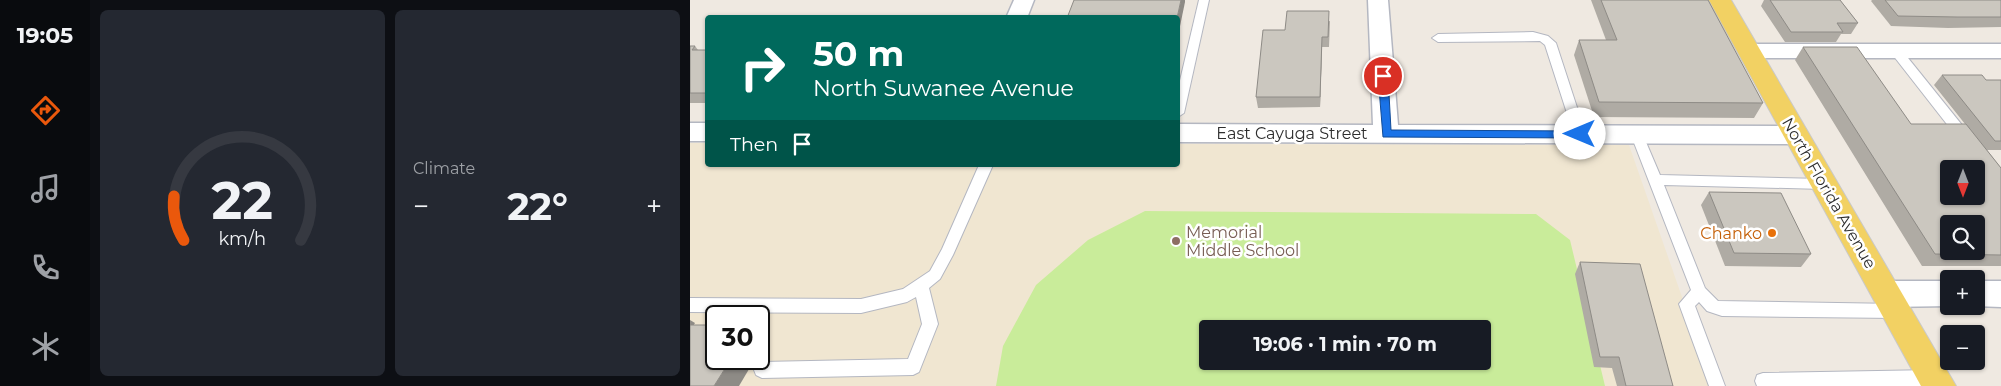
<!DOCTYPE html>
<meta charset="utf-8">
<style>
body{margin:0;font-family:Montserrat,sans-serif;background:#242831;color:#f1f3f6;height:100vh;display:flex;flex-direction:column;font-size:19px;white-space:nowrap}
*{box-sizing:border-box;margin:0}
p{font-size:16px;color:#9ea1a6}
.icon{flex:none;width:28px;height:28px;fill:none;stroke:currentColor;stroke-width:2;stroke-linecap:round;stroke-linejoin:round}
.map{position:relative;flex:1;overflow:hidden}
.details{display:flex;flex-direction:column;gap:10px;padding:10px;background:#0d0f14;width:600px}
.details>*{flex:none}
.top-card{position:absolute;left:15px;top:15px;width:475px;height:152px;border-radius:5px;box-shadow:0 1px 4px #0004;background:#00695c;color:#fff;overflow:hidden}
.needle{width:32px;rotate:180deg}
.controls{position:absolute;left:1250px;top:160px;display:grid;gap:10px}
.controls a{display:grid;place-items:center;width:45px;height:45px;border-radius:5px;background:#171b24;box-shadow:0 1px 4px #0004;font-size:25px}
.speed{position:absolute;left:15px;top:305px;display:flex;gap:10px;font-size:25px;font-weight:700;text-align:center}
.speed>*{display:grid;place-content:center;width:65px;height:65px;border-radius:50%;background:#171b24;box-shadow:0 1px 4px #0004;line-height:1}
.speed .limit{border:2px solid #111;border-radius:8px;background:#fff;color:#111}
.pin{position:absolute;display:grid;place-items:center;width:42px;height:42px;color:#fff;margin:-21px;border:2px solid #fff;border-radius:50%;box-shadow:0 1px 5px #0007}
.me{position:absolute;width:55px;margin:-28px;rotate:270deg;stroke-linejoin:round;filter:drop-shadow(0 0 4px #0008)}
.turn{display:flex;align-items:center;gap:18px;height:105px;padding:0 25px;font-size:22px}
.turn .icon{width:65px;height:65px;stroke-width:2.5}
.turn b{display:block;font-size:35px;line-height:42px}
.then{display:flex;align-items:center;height:48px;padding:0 25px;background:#0003;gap:10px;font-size:19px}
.big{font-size:38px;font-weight:700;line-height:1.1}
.details .card{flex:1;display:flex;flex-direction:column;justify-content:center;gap:8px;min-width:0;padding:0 18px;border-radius:8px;background:#242831}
.details .dial{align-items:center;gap:0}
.dial svg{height:130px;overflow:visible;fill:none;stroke:#363941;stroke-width:7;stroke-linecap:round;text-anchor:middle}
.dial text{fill:#f1f3f6;stroke:none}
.heat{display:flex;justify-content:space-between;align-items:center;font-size:28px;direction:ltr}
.details .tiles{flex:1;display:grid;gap:10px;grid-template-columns:repeat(2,1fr)}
.trip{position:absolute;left:509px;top:320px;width:292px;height:50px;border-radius:5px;background:#171b24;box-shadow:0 1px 4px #0004;font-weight:700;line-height:50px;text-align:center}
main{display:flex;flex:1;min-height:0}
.tab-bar{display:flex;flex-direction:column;width:90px;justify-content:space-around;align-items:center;background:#090b0e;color:#9ea1a6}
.tab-bar .icon{width:35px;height:35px}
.tab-bar .on{color:#ea580c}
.tab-bar b{font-size:22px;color:#f1f3f6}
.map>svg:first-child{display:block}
</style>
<main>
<nav class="tab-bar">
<b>19:05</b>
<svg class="icon on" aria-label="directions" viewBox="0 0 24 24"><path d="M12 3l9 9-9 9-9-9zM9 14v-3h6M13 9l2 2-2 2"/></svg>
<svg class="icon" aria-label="music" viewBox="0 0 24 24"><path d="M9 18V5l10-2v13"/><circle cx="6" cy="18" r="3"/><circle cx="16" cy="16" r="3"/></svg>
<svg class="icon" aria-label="phone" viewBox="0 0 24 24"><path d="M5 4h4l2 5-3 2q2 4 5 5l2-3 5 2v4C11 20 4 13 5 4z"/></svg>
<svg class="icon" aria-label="climate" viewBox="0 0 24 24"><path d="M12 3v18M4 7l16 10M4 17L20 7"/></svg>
</nav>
<section class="details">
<div class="tiles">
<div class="card dial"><svg viewBox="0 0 100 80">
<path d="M14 69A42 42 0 1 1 86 69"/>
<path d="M14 69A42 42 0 0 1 8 42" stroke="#ea580c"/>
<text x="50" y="56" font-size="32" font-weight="700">22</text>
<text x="50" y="72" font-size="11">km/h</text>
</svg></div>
<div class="card"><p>Climate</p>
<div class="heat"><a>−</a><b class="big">22°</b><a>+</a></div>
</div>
</div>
</section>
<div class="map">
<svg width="1311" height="386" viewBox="0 0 1311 386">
<rect width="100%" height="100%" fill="#efe9e1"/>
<path fill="#f0e6d1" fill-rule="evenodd" d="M0,143h17l1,22h470v-21l451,1 84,241h-1023zM26,316h43v43h-43zM518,329h274v32h-274z"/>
<path fill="#c9ec9a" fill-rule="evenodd" d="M455,211l391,3 34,26 35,146h-609l7,-40 33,-61 52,-45zM518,329h274v32h-274z"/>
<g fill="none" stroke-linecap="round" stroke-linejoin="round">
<g stroke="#b4b7c1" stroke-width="2">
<g id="lane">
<path d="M509,0h10l-25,113 -6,4v-28z"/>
<path d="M843,32l15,4 8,7 30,92 -1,3h-10l-1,-3 -29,-90 -5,-4 -102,1 -6,-4 6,-4z"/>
<path d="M1206,47l4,1 70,87 1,3 -1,3h-10l-68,-87 -2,-3z"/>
<path d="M947,130l5,2 1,3 17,40 163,4 5,1 2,4 -2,4 -5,1 -159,-4 41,103 13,13 179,3 6,2 2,5 -2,5 -6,2 -175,-2 -15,-5 -8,-9 -4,4 30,80h-16l-30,-82 12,-14 -60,-155 1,-3z"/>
<path d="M289,165h14l-40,90 -13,24 -11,9 9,36 -19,48 -6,3 -151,3 -6,-3 -2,-5 2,-5 6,-3 146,-3 14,-35 -6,-27 -9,5 -46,11 -171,-1v-14l171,1 42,-10 27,-18 12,-22z"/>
<path d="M1244,370l6,2 2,6 -2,6 -6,2h-177l-2,-5 2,-6 6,-2z"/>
</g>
</g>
<g stroke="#b4b7c1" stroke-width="3">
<g id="street">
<path d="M324,0h20l-7,18h-21z"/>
<path d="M678,0h20l10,125 398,1 9,3 3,6 -3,6 -9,3 -618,-2v-18l195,1z"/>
<path d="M1059,44h252v14h-252l-8,-2 -3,-5 3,-5z"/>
<rect x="0" y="123" width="18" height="18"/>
<path d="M1198,281h61l1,25 -62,1 -10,-4 -5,-9 5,-9z"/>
<path d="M1286,281h25v26l-26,-1z"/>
</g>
</g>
<g stroke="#c9c9c9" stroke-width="2">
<path id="primary" d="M1019,0h22l225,386h-35z"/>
</g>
<use href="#lane" fill="#fff" fill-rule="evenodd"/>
<use href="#street" fill="#fff" fill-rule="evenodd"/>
<use href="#primary" fill="#f2d163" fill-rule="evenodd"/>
</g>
<g fill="#afaba4">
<path d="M901,0h117l55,103 -9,15 -160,-1 -20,-62 5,-15h27z"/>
<path d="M1074,0h76l18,23 -7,11h-10l-5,8h-51l-24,-36z"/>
<path d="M1182,0h129v27l-53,1 -57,-2 -20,-25z"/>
<path d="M640,21l-1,26h-7l-2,60 -62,1 -2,-11 29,-67z"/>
<path d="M0,46h5l3,4h10v53h-18z"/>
<path d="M1113,47l108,77h54l-31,-39 8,-10 44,5h15v70h-14l14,18v98h-79l-127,-206z"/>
<path d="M1019,192l102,62 -10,13 -76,-1 -24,-61z"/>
<path d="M890,262l93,124h-56l-5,-18 -18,-1 -19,-93z"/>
</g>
<g fill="#8e8b86">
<path d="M491,0h4v2l-7,34 -1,-18z"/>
<path d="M632,37v10l-2,60v-10z"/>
<path d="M0,320l5,3 -5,8z"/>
<path d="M69,331l9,7 -9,15z"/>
<path d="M41,359h24l-16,27h-25z"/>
</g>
<g fill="#cbc7bf" stroke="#8e8b86" fill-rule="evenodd">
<path d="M384,0h107l-4,18h-110z"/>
<path d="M911,0h107l55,103 -164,-1 -20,-62h38z"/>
<path d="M1080,0h70l18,23h-21l6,9h-52z"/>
<path d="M1195,0h116v17h-44l-59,-1z"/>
<path d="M597,11h42l-1,26h-6l-2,60h-64l7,-67h22z"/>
<path d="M0,46h5l-3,4h16v43h-18z"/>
<path d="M1113,47h54l54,77h55l35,44v87l-66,-1zM1259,169h27v27h-27zM1259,224h27v27h-27z"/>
<path d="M1252,75h40l4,5h15v61h-6z"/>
<path d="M1019,192l72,1 30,61 -77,-1z"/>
<path d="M890,262l60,2 33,122h-47l-7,-29h-19z"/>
<path d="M0,325h26v34h15l-17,27h-24z"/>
</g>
<path fill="#1a73e8" stroke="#114b97" d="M693,73l5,3 3,54 189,1 5,3 -5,4 -197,-1 -5,-61z"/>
<circle fill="#e8710a" stroke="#fff" stroke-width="2" cx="1082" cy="233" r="5"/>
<circle fill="#8d6e63" stroke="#fff" stroke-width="2" cx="486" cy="241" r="5"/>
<g text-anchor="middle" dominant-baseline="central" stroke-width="5" stroke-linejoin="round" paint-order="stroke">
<g font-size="16" fill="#2e2e2e" stroke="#fff">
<text x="602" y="133">East Cayuga Street</text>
<text transform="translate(1139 193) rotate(60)">North Florida Avenue</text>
</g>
<g font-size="16" fill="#785e54" stroke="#fff" text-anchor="start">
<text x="496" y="232">Memorial<tspan x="496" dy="18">Middle School</tspan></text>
</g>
<g font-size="16" fill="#c56008" stroke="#fff" text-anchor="end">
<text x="1072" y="233">Chanko</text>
</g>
</g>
</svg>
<div class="controls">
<a><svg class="needle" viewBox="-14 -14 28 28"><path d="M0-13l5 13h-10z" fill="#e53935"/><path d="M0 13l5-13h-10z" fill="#9ea1a6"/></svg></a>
<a><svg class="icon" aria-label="search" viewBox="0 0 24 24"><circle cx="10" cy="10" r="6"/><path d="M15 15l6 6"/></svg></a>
<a>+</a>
<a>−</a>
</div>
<div class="speed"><div class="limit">30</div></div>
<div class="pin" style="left:693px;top:76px;background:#d93025"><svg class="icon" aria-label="arrive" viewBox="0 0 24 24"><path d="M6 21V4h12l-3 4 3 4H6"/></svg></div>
<svg class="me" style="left:890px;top:134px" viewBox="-20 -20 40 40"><circle r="19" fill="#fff"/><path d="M0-13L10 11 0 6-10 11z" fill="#1a73e8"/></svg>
<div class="trip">19:06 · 1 min · 70 m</div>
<div class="top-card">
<div class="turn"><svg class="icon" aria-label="right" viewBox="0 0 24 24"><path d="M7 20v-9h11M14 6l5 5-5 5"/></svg><div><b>50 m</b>North Suwanee Avenue</div></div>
<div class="then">Then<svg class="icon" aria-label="arrive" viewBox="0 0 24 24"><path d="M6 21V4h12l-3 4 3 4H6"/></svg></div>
</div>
</div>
</main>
